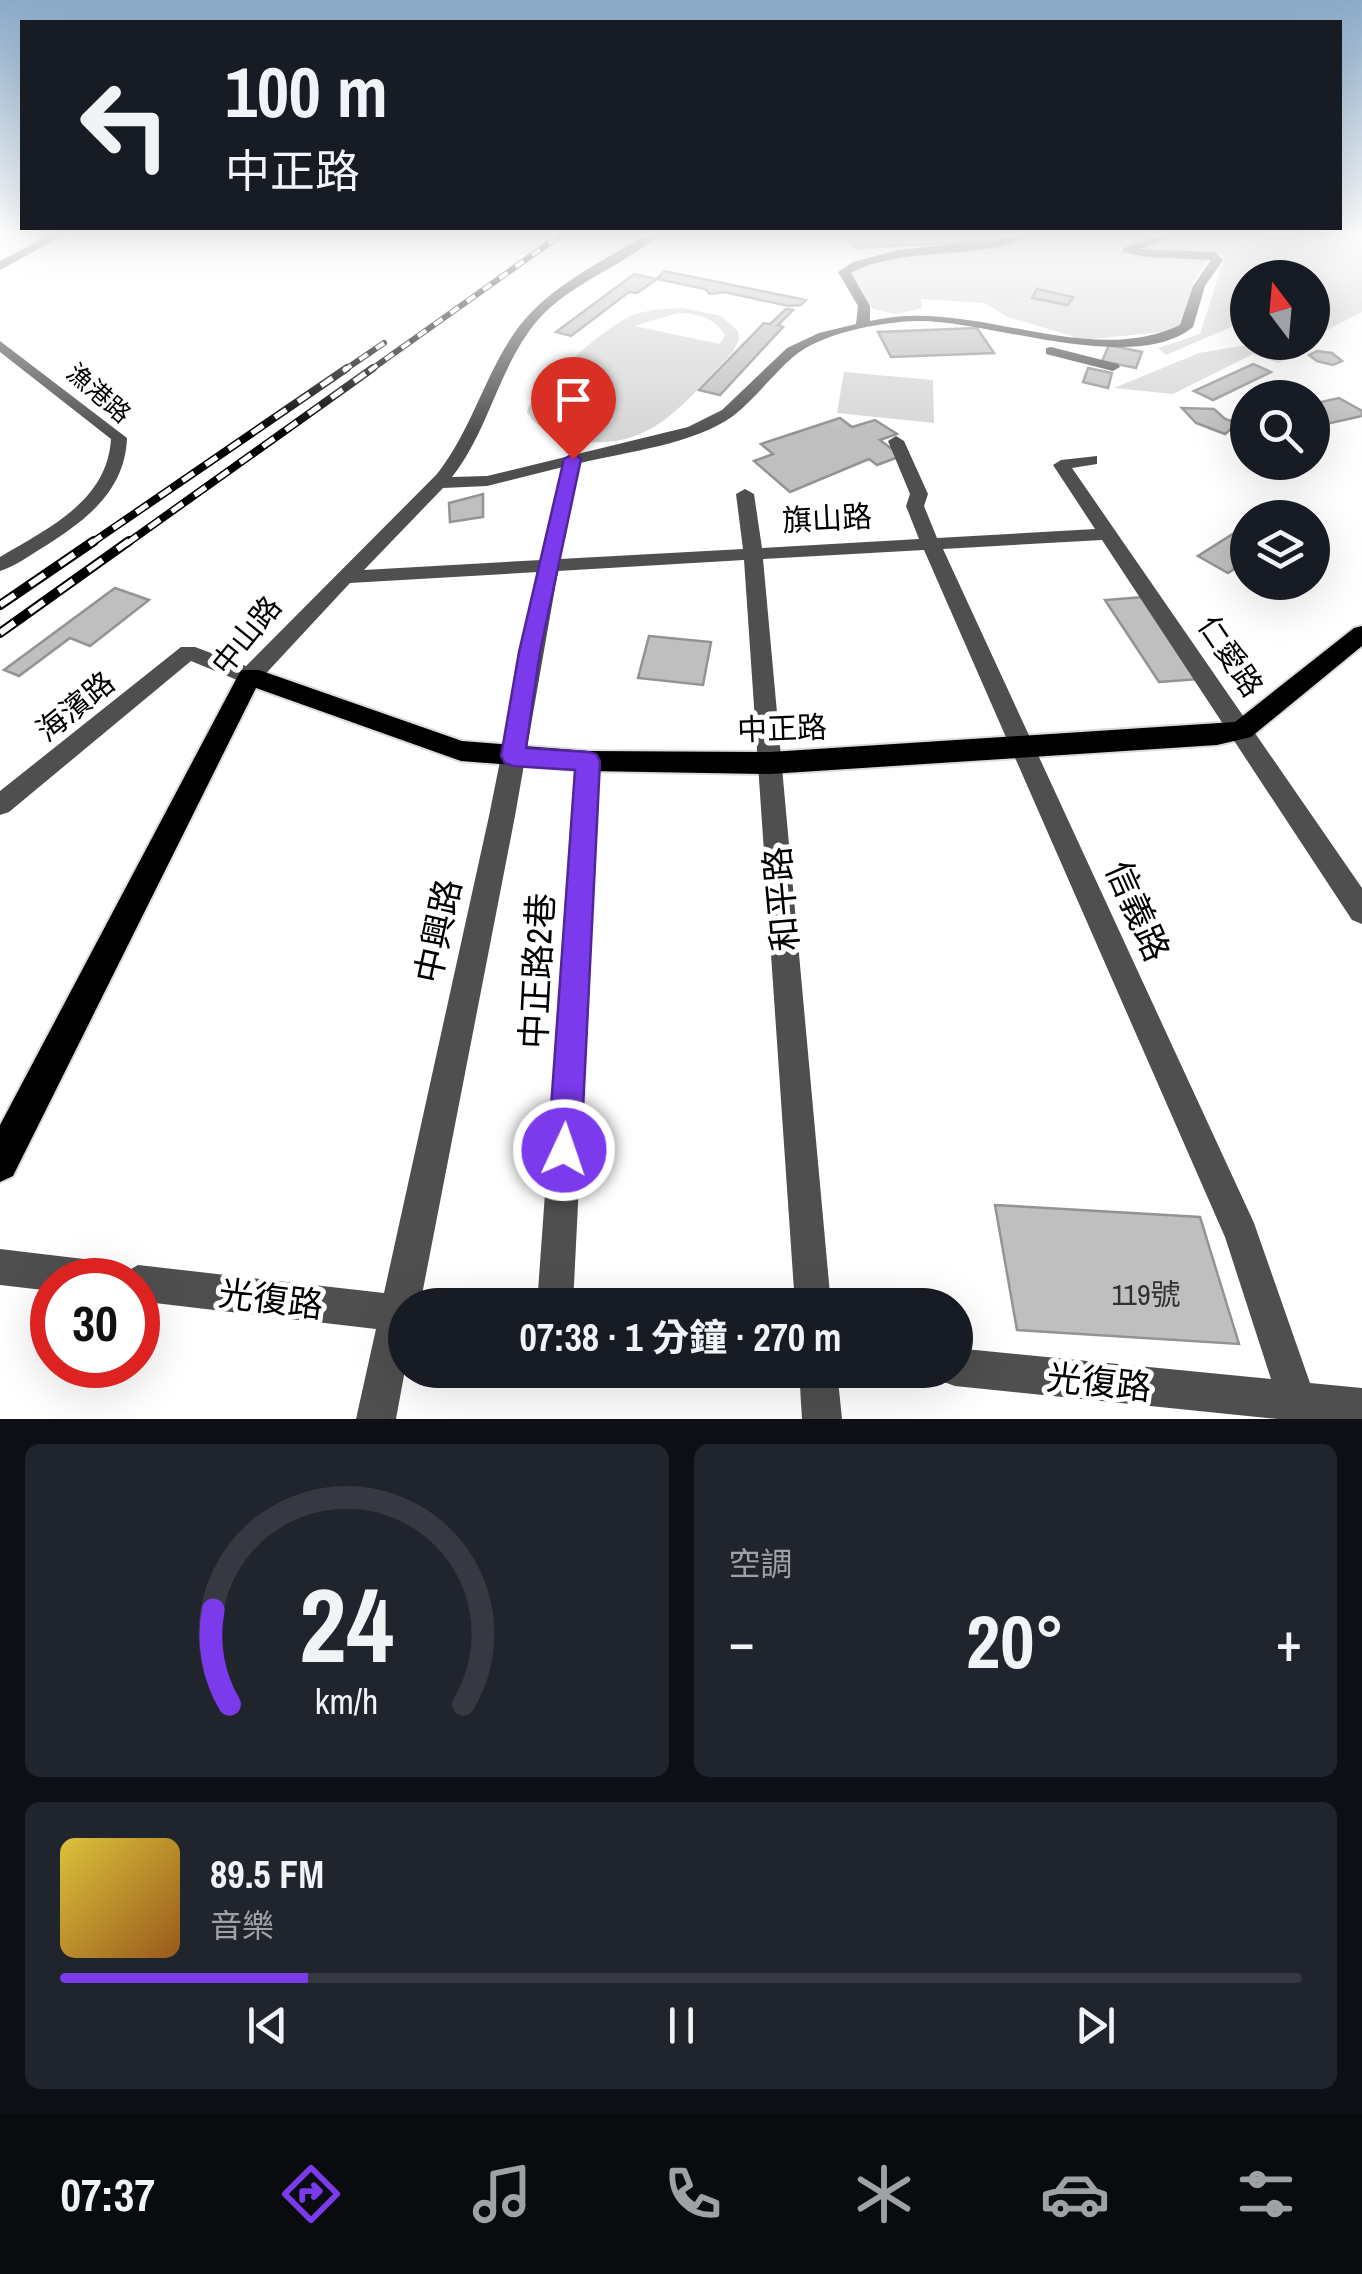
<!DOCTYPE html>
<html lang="zh-TW">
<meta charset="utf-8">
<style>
body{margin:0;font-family:"Archivo Narrow","Noto Sans TC",sans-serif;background:#20242c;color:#f1f3f6;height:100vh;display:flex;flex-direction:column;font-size:38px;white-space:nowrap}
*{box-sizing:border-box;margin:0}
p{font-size:32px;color:#9ea1a6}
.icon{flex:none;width:55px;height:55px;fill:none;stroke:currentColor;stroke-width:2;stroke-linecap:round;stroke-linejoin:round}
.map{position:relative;height:1419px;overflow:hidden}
.side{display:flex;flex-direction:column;gap:25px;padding:25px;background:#0d0f14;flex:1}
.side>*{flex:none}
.top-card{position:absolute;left:20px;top:20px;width:1322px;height:210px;border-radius:0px;box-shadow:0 10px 40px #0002;background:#171b24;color:#f1f3f6;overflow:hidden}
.needle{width:65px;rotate:344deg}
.tools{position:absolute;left:1230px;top:260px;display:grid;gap:20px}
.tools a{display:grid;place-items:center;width:100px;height:100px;border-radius:50%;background:#171b24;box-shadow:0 10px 40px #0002;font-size:50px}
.speed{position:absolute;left:30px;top:1258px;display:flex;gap:20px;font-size:50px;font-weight:700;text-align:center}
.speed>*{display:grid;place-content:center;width:130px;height:130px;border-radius:50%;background:#171b24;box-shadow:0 10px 40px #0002;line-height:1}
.speed .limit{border:15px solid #d22;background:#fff;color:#111}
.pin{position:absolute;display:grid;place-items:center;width:85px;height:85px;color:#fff;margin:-102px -42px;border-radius:50% 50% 50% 0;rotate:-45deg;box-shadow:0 0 10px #0007}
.pin .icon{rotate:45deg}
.me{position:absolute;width:110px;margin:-55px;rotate:3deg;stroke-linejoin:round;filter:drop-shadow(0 0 8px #0008)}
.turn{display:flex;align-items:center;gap:35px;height:210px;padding:0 40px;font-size:45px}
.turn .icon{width:130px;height:130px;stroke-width:2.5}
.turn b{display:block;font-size:70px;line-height:85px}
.big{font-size:75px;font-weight:700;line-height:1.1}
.side .card{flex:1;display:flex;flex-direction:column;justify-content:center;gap:15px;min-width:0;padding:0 35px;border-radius:15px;background:#20242c}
.side .dial{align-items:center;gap:0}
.dial svg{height:260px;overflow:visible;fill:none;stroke:#363941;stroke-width:7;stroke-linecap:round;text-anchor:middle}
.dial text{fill:#f1f3f6;stroke:none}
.song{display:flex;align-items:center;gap:30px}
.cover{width:120px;height:120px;border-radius:15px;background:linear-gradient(135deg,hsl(50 70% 55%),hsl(30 70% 35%))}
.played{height:10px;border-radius:5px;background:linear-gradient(90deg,#7c3aed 20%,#363941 20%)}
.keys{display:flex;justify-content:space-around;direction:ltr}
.heat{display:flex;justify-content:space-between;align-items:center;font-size:55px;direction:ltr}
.side .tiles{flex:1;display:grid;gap:25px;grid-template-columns:1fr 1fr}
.card:last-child{grid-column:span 2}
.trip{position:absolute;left:388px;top:1288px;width:585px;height:100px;border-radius:50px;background:#171b24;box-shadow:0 10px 40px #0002;font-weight:700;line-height:100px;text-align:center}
.dock{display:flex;height:160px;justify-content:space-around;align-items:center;background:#090b0e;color:#9ea1a6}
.dock .icon{width:70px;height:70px}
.dock .selected{color:#7c3aed}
.dock b{font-size:45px;color:#f1f3f6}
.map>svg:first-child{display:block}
</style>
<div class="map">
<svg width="1362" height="1419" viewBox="0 0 1362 1419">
<rect width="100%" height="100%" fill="#fff"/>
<g fill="#d6d6d6" fill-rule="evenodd">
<path d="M1026,236h134l-41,13c27,15 63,-2 88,12l-14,22 -10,40 -10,8 -101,10 1,-5 -66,-19 -22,-14 -64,-4 1,9 -26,6 -23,-5 -24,-31 3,-9 24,-8 139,-17z"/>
<path d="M1173,236h189v76l-49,25 -1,-59h-64l-1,42 -81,35 -8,-7 42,-14 25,-79 -83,-7 34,-11z"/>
<path d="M683,308l38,8 17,15 1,8 -6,13c-50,51 -81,102 -161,88 -20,-4 -34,-11 -45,-28 6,-23 79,-85 102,-95 17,-8 36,-8 54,-9zM678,313c20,1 36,4 47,22l-5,9 -86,-18z"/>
<path d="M1258,343h53l5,4 -38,16 -25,-9 -80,40 -59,-6 85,-35z"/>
<path d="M844,372l89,8 1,43 -97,-10z"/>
</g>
<g fill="#bfbfbf" stroke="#939393" stroke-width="2.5">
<path d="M846,236h136l6,5 -133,7z"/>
<path d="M664,271l142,29 -5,5 -12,1 -65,-14 -14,2 -5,-5 -48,-10z"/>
<path d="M634,274l23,5 -20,14 -8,-1 -58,44 -15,-4z"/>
<path d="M1037,289l36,8 -5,8 -36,-7z"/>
<path d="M786,309l7,1 -15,15 5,2 -63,68 -21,-5 65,-67 6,1z"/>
<path d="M977,328l17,25 -103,4 -13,-25z"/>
<path d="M1109,345l33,7 -6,16 -34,-7z"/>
<path d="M1317,351l15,2 10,8 -9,4 -16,-4 -8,-6z"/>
<path d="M1253,364l18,8 -58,28 -19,-9z"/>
<path d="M1088,368l24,5 -4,15 -25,-6z"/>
<path d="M1339,398l23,13v5l-45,10 -5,7v-29z"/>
<path d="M1182,408l32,1 11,10 13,4 -13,11 -29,-11z"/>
<path d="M840,418l12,9 23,-7 22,14 -17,6 21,16 -24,9 -8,-6 -79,33 -36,-31 19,-7 -12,-10z"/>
<path d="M483,494v23l-33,5 -1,-19z"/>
<path d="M1239,530l9,4v26l-20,13 -30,-17z"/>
<path d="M115,588l34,12 -59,46 -20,-8 -51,38 -15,-6z"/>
<path d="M1143,597l58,82 -42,3 -54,-82z"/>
<path d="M649,636l62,6 -8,43 -65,-7z"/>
<path d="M995,1205l205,12 39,127 -222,-14z"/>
</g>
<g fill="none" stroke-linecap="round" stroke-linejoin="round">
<g stroke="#dbdbdb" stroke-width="4">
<path id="major" d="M1362,626v20l-111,91 -34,8 -447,29 -182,-3 -127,-10 -205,-73 -243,488 -13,6v-57l241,-455h18l203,71 126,10 182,1 465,-30 119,-94z"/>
</g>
<g fill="#4f4f4f" fill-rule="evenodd">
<path d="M48,236h14l-62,34v-9z"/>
<path d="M644,236h13c-37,32 -87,47 -120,85 -38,45 -48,109 -85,156l35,-1 201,-49 34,-17 65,-62 32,-15 37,-9 2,-18 -20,-34 15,-10 45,-12 128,-14c-27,23 -129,10 -175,37l19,33v15c102,-25 215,49 310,4l13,-39 18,-26 -65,-3 -23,-5v-4l36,-12h15l-34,13 75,3 8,8 -18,26 -12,41c-61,49 -203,-7 -276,-6 -37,1 -96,12 -124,36 -21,18 -38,42 -60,59 -38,28 -107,36 -153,47l-20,96 183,-10 -7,-55 9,-5 9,5 8,54 157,-9 -13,-33 4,-12 -22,-53 8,-5 8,5 24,53 -4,12 13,32 158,-9 -42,-64 8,-5 36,-4v8l-25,4 290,420v36l-10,-4 -250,-380 -159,9 311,674 56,160 52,5v31h-84l-323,-33 -14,-5 -4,-11h18v-22l316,31 -46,-142 -301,-687 -161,9 68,746h-36l-51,-745 -186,11 -43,245 -95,489h-15v65l-9,49h-40l20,-90 -238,-28v-21h-86v11l-52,-6v-36l109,13 13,5 2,6 14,-8 246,28 105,-477 49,-244 -188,11 -92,99h-16l-51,-21 -182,151 -9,3v-24l181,-144h14l51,19 191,-192c34,-43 47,-97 78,-142 32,-45 83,-68 129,-96zM563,467l-22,93 -177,10 79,-82 44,-2z"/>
<path d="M0,341l127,97c-2,54 -42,83 -85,110 -13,8 -27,18 -42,23v-14c48,-29 107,-55 111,-118l-111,-87z"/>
<path d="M1051,347l67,17 2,3 -7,4 -67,-17v-6z"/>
<path d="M588,752l8,2 4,7 -27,544h-36l39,-544 4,-7z"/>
<path d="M799,1370h38l5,49h-40z"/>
</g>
<use href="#major" fill="#000" fill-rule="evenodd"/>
<g stroke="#000" stroke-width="6">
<g id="rail-far2">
<path d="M343,371l41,-28"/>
<path d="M369,371l190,-135"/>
</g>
</g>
<g stroke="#000" stroke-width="8">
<g id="rail-far1">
<path d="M90,544l257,-176"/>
<path d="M126,544l247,-176"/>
</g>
</g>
<g stroke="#000" stroke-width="10">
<g id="rail">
<path d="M0,605l94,-64"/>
<path d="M0,633l129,-92"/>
</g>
</g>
<use href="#rail-far2" stroke="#fff" stroke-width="4" stroke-dasharray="10" stroke-linecap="butt"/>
<use href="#rail-far1" stroke="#fff" stroke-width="5" stroke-dasharray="14" stroke-linecap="butt"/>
<use href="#rail" stroke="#fff" stroke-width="6" stroke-dasharray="18" stroke-linecap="butt"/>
</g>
<linearGradient id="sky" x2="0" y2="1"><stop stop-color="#8aabca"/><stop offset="0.54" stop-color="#fff"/><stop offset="1" stop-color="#fff" stop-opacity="0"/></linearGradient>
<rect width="1362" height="434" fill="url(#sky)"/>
<path fill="#7c3aed" stroke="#51269a" stroke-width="2.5" d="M573,454l8,5 -41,193 -14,96 62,4 8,2 4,7 -19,389 -5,12 -12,4 -12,-4 -4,-12 27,-380 -62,-4 -8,-3 -4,-7 18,-104 45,-193z"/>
<g text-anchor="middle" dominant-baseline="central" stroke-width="10" stroke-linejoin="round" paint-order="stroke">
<g font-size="25" fill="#000" stroke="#fff">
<text transform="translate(99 393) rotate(41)">漁港路</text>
</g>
<g font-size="30" fill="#000" stroke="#fff">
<text transform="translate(827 518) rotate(-3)">旗山路</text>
<text transform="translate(246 635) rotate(-51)">中山路</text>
<text transform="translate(1231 656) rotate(56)">仁愛路</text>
<text transform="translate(75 706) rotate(-39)">海濱路</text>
<text transform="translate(782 728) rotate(-2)">中正路</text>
</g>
<g font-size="30" fill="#303030">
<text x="1146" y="1294">119號</text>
</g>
<g font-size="35" fill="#000" stroke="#fff">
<text transform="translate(781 899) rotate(-95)">和平路</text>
<text transform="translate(1138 911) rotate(66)">信義路</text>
<text transform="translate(438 931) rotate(-78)">中興路</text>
<text transform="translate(537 971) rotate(-87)">中正路2巷</text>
<text transform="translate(271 1299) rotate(7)">光復路</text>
<text transform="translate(1099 1382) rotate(6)">光復路</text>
</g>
</g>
</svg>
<div class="tools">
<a><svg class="needle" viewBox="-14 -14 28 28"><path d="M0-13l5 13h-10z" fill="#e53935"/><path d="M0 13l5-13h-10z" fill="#9ea1a6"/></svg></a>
<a><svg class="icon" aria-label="search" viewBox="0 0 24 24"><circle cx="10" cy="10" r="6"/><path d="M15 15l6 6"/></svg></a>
<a><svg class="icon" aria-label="layers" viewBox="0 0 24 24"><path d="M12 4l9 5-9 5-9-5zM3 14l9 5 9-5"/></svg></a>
</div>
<div class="speed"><div class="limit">30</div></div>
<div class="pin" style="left:573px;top:459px;background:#d93025"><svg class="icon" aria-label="arrive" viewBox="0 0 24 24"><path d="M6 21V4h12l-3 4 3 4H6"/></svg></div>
<svg class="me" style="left:564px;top:1150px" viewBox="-20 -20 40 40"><circle r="17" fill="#7c3aed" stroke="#fff" stroke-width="3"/><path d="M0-11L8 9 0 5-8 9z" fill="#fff"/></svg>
<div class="trip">07:38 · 1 分鐘 · 270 m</div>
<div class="top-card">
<div class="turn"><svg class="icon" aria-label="left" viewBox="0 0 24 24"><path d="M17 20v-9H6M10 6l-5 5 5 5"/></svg><div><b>100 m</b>中正路</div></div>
</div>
</div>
<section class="side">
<div class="tiles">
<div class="card dial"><svg viewBox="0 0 100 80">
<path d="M14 69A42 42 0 1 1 86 69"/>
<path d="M14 69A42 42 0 0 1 9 40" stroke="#7c3aed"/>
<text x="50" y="56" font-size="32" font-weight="700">24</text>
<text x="50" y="72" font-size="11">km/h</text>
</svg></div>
<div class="card"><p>空調</p>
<div class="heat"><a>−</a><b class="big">20°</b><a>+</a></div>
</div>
<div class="card">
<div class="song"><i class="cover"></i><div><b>89.5 FM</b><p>音樂</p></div></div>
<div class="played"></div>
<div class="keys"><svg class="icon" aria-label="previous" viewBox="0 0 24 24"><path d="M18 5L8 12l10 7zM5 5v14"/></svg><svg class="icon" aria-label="pause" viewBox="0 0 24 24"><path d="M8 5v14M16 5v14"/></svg><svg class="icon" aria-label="next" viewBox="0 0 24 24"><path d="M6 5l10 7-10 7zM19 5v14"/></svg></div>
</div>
</div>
</section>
<nav class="dock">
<b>07:37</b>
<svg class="icon selected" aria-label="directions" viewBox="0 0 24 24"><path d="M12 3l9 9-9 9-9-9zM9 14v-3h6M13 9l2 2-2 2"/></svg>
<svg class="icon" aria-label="music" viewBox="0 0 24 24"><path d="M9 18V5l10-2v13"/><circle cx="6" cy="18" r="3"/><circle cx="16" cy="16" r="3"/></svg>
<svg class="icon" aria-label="phone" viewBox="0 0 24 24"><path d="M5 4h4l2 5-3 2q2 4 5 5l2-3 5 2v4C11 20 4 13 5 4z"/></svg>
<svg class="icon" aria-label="climate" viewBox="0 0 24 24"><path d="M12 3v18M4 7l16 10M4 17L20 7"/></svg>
<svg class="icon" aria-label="car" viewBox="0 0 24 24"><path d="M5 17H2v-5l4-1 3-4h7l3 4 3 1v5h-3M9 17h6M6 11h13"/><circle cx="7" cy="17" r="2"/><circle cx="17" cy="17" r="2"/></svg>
<svg class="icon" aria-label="filters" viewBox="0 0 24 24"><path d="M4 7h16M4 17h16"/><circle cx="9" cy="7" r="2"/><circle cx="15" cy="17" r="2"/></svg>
</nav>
